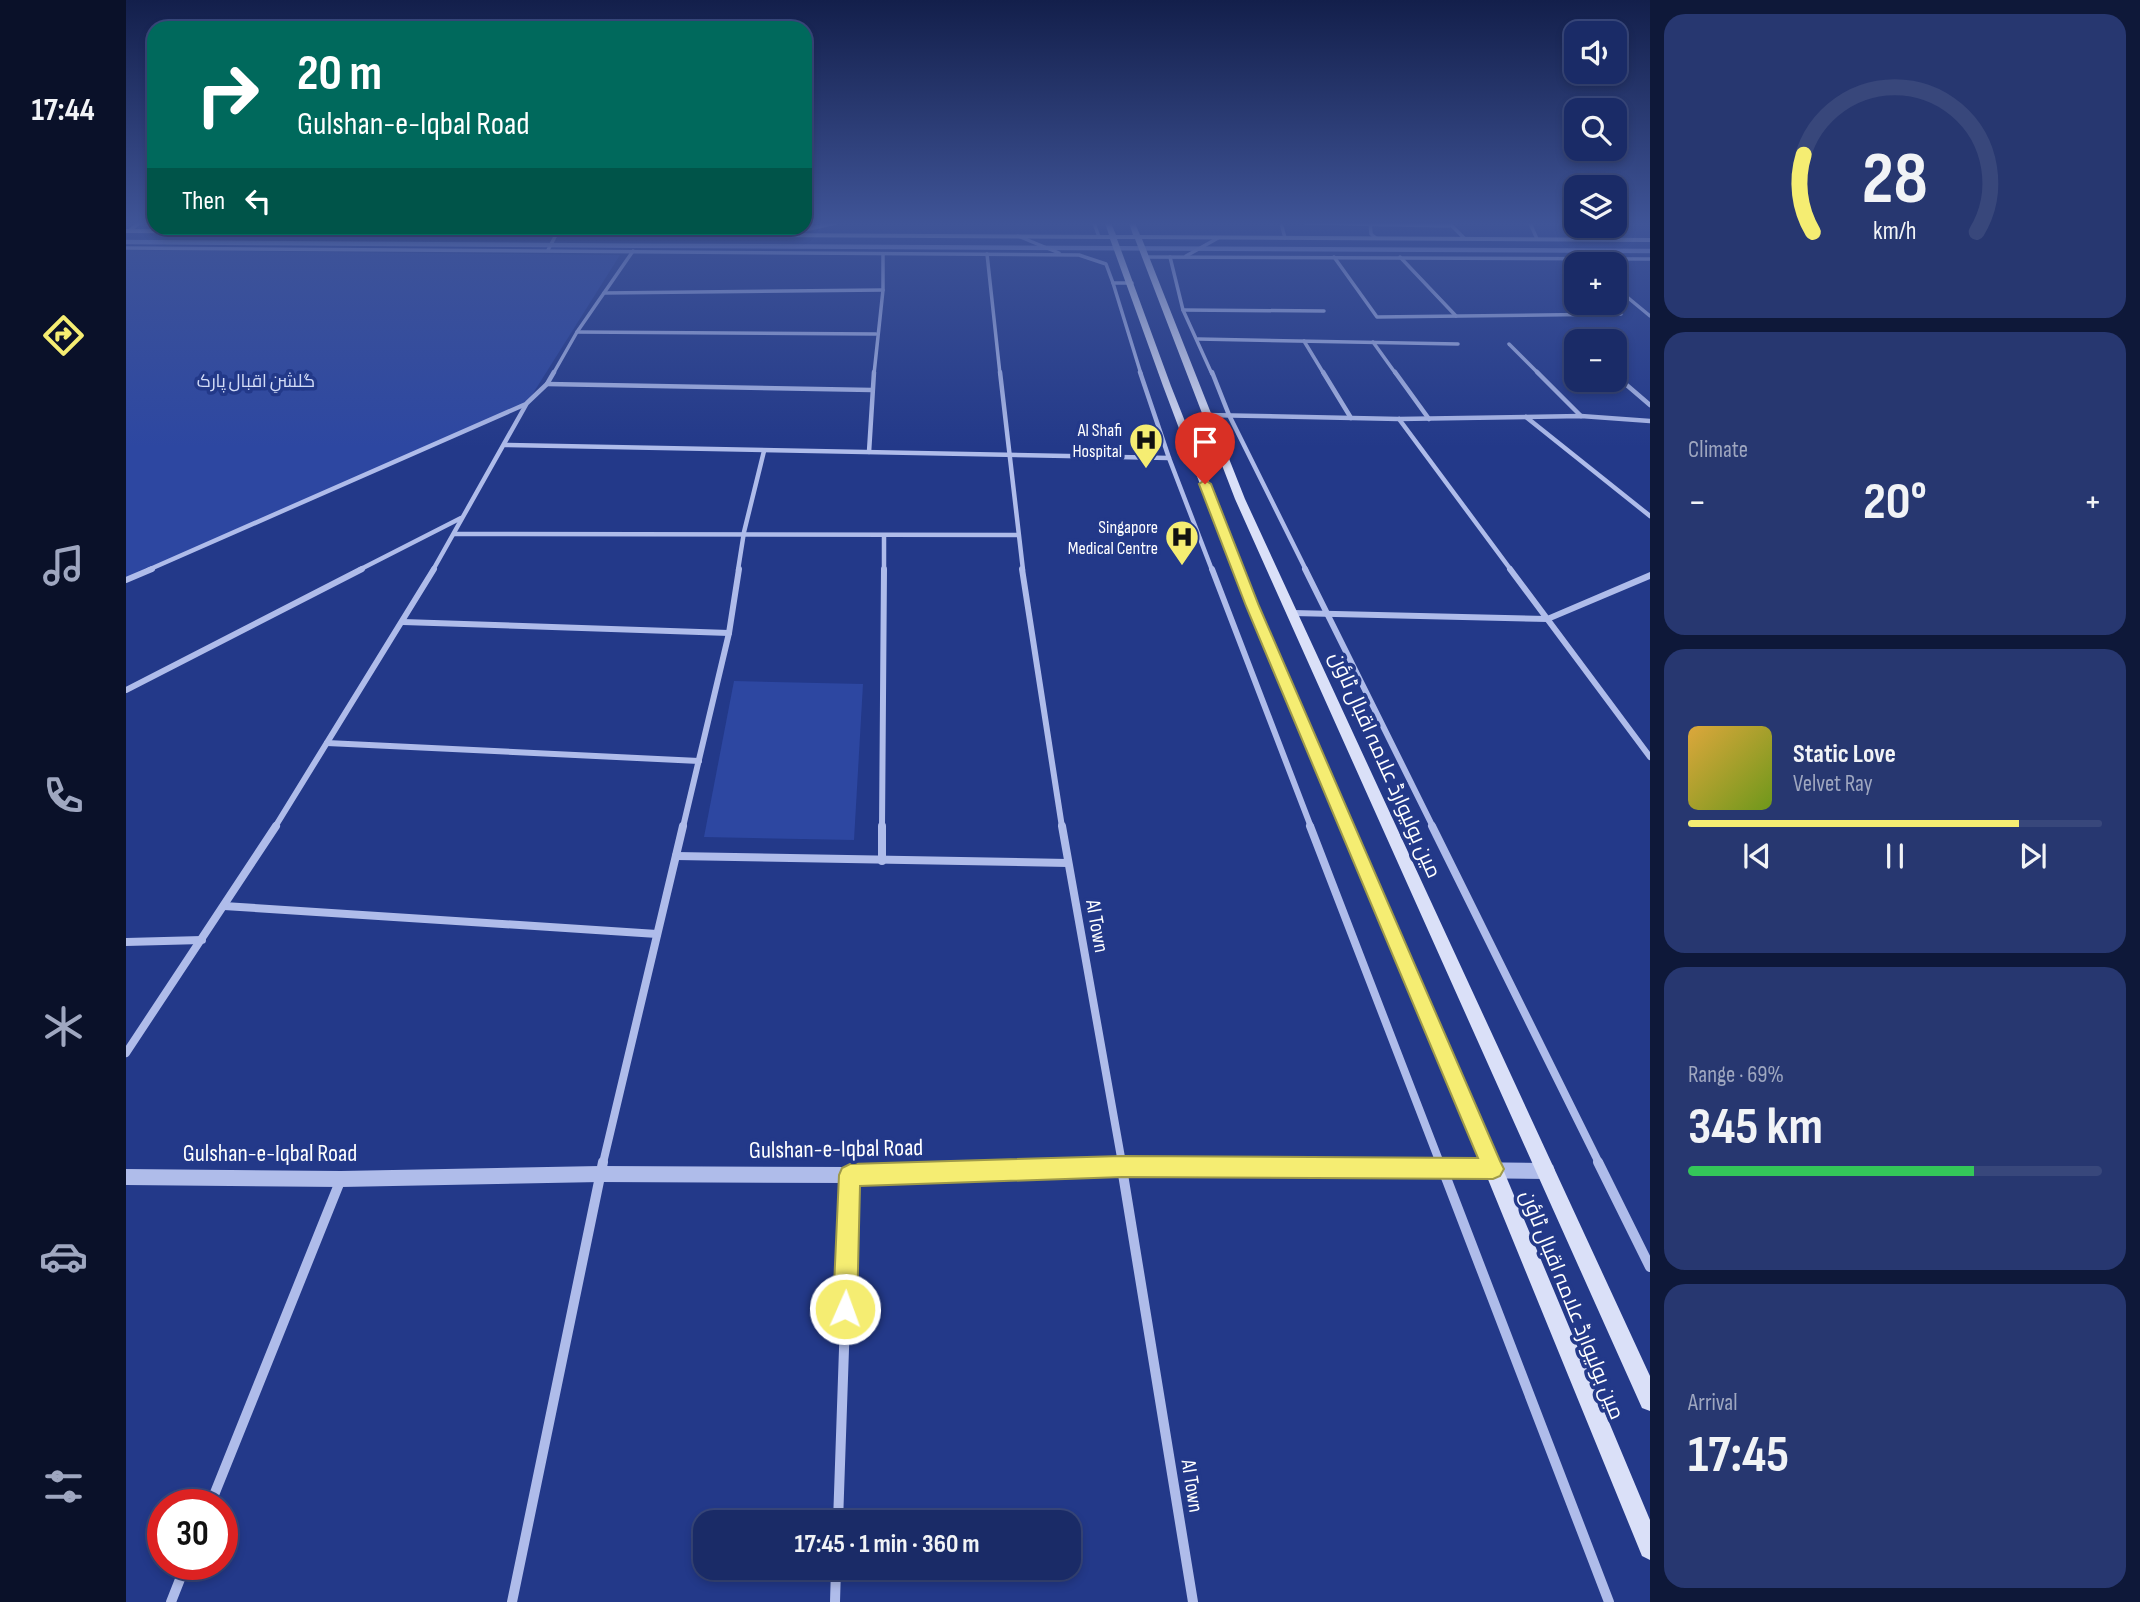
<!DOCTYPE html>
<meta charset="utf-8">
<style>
body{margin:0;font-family:"Sofia Sans Condensed",Cairo,sans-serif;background:#273770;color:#f1f3f6;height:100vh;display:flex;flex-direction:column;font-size:26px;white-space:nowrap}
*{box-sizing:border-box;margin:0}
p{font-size:23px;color:#9fa7c0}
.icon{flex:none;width:38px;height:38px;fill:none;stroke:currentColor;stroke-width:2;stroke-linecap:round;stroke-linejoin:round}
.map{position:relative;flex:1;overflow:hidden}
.drawer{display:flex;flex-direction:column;gap:14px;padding:14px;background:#0e1839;width:490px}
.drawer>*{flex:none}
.guide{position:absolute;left:21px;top:21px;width:665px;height:214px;border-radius:21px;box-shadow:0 4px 10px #0003,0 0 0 2px #38477b;background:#00695c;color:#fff;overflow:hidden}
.fabs{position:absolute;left:1438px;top:21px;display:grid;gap:14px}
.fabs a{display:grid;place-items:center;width:63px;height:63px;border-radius:14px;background:#1a2b67;box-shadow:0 4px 10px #0003,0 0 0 2px #38477b;font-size:35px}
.speed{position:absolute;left:21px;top:1489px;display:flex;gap:14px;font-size:35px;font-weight:700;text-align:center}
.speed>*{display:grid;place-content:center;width:91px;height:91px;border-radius:50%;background:#1a2b67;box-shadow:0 4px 10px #0003,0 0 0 2px #38477b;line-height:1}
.speed .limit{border:10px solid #d22;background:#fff;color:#111}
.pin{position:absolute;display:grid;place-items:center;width:60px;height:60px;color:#fff;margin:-72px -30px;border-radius:50% 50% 50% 0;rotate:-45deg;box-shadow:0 0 7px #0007}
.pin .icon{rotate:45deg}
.me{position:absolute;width:77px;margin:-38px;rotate:2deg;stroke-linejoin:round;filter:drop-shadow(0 0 5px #0008)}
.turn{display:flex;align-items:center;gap:24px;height:147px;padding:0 35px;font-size:32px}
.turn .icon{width:91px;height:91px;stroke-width:2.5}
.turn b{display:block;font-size:49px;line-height:60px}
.then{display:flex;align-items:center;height:66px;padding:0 35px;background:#0003;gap:14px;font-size:26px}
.big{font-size:52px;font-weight:700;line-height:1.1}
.drawer .tile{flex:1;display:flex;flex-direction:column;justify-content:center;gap:10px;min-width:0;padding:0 24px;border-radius:21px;background:#273770}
.drawer .dial{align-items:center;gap:0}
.dial svg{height:182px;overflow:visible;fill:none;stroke:#38477b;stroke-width:7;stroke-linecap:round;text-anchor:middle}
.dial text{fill:#f1f3f6;stroke:none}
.song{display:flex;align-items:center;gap:21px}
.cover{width:84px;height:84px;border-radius:10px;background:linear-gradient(135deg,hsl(40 70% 55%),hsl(80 70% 35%))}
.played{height:7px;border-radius:4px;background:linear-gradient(90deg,#f5ed72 80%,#38477b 80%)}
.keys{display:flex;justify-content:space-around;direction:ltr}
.heat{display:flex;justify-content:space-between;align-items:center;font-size:38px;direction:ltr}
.charge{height:10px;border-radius:5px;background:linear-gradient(90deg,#34c759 69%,#38477b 0)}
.trip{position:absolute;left:567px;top:1510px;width:388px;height:70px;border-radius:21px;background:#1a2b67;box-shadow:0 4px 10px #0003,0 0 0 2px #38477b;font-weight:700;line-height:70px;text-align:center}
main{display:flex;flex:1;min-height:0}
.dock{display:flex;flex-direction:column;width:126px;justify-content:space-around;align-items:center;background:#0a1129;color:#9fa7c0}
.dock .icon{width:49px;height:49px}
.dock .current{color:#f5ed72}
.dock b{font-size:32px;color:#f1f3f6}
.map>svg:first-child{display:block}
</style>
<main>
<nav class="dock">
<b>17:44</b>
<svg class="icon current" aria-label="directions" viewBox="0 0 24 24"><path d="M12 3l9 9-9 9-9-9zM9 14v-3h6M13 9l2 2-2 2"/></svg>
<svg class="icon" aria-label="music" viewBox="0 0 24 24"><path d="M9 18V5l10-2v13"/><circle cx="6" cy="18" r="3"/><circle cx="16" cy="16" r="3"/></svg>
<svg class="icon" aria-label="phone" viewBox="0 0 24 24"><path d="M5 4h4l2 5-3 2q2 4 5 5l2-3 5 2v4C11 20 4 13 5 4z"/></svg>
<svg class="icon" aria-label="climate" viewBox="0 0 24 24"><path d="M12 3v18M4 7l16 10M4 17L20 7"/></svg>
<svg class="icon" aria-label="car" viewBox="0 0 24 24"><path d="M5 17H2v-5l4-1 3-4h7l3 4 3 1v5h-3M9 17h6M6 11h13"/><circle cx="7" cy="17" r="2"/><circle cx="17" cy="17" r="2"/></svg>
<svg class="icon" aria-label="filters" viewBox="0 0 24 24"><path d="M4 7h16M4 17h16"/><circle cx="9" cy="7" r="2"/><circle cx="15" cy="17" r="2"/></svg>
</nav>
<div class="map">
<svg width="1524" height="1602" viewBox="0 0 1524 1602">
<rect width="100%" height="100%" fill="#233989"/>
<g fill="#2d47a1">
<path d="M0,250l494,5 -93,148 -401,179z"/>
<path d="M608,681l129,3 -9,156 -150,-3z"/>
</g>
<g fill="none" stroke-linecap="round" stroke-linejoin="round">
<path stroke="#a3b4eb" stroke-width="4.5" d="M0,242c508,3 1016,9 1524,9"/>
<g stroke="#afbcea" stroke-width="3.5">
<path d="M968,223l5,14"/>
<path d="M1155,223l4,15"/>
<path d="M1180,223l143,3"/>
<path d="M1244,223l1,11 5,4"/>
<path d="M1323,223l15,15"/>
<path d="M1404,223l7,16"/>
<path d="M660,234l50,-11"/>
<path d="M892,236l41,17"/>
<path d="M0,248l953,7 27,9 7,19"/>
<path d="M422,250l9,-17"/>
<path d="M861,254l13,120"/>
<path d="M1060,256l32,-18"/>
<path d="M1019,257l505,2"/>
<path d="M1044,257l13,53 29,64"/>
<path d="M1208,257l43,60 244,-3"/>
<path d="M1274,257l56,59"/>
<path d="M1006,283h-19l28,91"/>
<path d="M1489,287l35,29"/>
<path d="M478,293l279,-3"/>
<path d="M1057,310l141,1"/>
<path d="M451,332l299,2"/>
<path d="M1072,339l260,5"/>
<path d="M1178,341l20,33"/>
<path d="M1247,342l23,32"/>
<path d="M1383,344l30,30"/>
<path d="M427,374l24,-42 56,-81"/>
<path d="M748,374l9,-84v-36"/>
</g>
<g stroke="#afbcea" stroke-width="4.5">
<path d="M874,372l23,198"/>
<path d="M1086,372l17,43 77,155"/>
<path d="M1197,372l28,46"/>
<path d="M1269,372l34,47"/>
<path d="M1411,372l44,44"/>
<path d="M1489,375l35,30"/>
<path d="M421,384l325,6"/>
<path d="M1080,415l193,4 182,-3 69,5"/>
<path d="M1400,417l124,99"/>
<path d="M1273,419l112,151"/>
<path d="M379,445l664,13 -29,-86"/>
<path d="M743,452l5,-80"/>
<path d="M1043,458l43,112"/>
<path d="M328,534l563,1"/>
<path d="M22,570l378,-166"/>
<path d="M233,570l102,-52"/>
<path d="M307,570l94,-167 20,-19 7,-12"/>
<path d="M612,570l6,-38 20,-81"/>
<path d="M758,570v-34"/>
</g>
<g stroke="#afbcea" stroke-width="6">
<path d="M896,569l40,258"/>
<path d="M1086,569l99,258"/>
<path d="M1179,569l128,258"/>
<path d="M1384,569l140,188"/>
<path d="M0,580l26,-11"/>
<path d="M277,622l326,11"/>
<path d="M0,690l236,-121"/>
<path d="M201,743l372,18"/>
<path d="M149,827l159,-258"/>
<path d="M557,827l46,-194 10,-64"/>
<path d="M756,827l2,-258"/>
</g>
<g stroke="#afbcea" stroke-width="8">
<path d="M936,826l60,337"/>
<path d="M1184,826l130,337"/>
<path d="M1306,826l167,337"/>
<path d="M550,856l392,7"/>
<path d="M756,861v-35"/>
<path d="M98,906l433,28"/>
<path d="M0,942l76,-2"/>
<path d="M0,1053l150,-227"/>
<path d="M477,1163l80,-337"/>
</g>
<g stroke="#afbcea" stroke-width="10">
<path d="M995,1162l72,440"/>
<path d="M1314,1162l169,440"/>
<path d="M1472,1162l52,105"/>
<path d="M84,1505l131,-326"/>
<path d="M712,1522l12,-346"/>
<path d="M45,1602l15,-38"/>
<path d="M386,1602l91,-440"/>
<path d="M709,1602l1,-34"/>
</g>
<g fill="#afbcea" fill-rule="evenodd">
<path d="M10,223h6l-11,9h-4v-2z"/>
<path d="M1524,572v7l-102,43 -255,-6 -5,-3 5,-3 254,6z"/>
<path d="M996,1158l425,5 6,2 2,6 -2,6 -6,2 -425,-5 -272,9 -250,-1 -259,5 -215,-2v-16l215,2 259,-5 250,1z"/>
</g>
<path fill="#dae0f8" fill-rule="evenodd" d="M979,223h6l5,12h17l-4,-12h6l5,12 510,3v4l-508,-3 103,260 405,877v35l-8,-3 -407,-909 -100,-260h-18l54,147 87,220 242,556 150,358v40l-8,-4 -157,-384 -239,-566 -83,-220 -53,-147 -984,-6v-4l983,6z"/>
</g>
<linearGradient id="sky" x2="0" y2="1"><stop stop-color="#131f4b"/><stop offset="0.5" stop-color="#3f5497"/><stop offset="1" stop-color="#3f5497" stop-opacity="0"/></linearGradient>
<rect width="1524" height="447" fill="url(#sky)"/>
<path fill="#f5ed72" stroke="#9f9a4a" stroke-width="2" d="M1079,480l6,4 48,122 241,555 4,8 -4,7 -7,3 -371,-2 -262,9 -3,123 -4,8 -8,3 -8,-3 -4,-8 6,-134 3,-7 8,-4 272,-8 356,2 -232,-552 -47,-122z"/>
<defs>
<g id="hospital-pin" transform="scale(1.75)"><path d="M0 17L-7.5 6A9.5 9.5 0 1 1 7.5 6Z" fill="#f5ed72" stroke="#233989"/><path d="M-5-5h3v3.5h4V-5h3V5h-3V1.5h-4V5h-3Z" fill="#111"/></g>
</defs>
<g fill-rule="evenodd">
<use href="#hospital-pin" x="1020" y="440"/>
<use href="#hospital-pin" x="1056" y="537"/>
</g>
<g text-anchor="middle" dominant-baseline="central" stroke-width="7" stroke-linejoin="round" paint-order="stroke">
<g font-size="18" fill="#d3dcf7" stroke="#233989">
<text x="130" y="381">گلشنِ اقبال پارک</text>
</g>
<g font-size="18" fill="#fff" stroke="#233989" text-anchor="end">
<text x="996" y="430">Al Shafi<tspan x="996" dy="21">Hospital</tspan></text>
<text x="1032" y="527">Singapore<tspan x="1032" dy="21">Medical Centre</tspan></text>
</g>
<g font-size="21" fill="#fff" stroke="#233989">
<text transform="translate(1259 765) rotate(66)">مین بولیوارڈ علامہ اقبال ٹاؤن</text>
<text transform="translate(971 926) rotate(80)">AI Town</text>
<text transform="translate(1446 1305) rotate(68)">مین بولیوارڈ علامہ اقبال ٹاؤن</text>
<text transform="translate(1066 1486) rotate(81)">AI Town</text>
</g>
<g font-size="24" fill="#fff" stroke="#233989">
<text transform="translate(710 1149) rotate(-1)">Gulshan-e-Iqbal Road</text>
<text x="144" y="1153">Gulshan-e-Iqbal Road</text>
</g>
</g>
</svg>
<div class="fabs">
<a><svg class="icon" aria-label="sound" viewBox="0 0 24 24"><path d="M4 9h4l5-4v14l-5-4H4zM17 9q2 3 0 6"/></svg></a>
<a><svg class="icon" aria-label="search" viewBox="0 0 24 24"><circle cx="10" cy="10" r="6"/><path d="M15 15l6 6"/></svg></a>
<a><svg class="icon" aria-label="layers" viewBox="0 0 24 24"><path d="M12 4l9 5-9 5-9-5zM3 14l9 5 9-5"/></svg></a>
<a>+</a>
<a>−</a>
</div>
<div class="speed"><div class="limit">30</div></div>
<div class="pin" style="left:1079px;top:484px;background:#d93025"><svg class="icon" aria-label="arrive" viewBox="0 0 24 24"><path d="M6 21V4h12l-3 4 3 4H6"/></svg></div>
<svg class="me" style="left:719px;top:1309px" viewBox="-20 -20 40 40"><circle r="17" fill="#f5ed72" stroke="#fff" stroke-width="3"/><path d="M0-11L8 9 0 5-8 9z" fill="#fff"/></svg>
<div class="trip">17:45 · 1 min · 360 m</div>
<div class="guide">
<div class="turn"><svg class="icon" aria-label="right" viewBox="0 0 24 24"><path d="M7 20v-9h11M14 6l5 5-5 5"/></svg><div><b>20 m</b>Gulshan-e-Iqbal Road</div></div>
<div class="then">Then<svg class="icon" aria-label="left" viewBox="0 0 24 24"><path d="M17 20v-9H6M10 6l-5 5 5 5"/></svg></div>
</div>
</div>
<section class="drawer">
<div class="tile dial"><svg viewBox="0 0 100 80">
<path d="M14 69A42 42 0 1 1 86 69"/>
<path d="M14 69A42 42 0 0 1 10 35" stroke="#f5ed72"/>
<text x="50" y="56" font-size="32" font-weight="700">28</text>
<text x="50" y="72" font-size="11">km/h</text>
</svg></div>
<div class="tile"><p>Climate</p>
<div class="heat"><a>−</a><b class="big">20°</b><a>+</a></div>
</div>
<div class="tile">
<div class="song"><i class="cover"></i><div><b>Static Love</b><p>Velvet Ray</p></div></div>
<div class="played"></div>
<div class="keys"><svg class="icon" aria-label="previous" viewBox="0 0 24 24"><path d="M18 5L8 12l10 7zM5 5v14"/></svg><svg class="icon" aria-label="pause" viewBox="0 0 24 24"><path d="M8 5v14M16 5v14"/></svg><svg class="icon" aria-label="next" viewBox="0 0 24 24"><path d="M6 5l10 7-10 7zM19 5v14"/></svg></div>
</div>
<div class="tile"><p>Range · 69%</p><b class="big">345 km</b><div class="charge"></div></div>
<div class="tile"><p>Arrival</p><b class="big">17:45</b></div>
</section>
</main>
